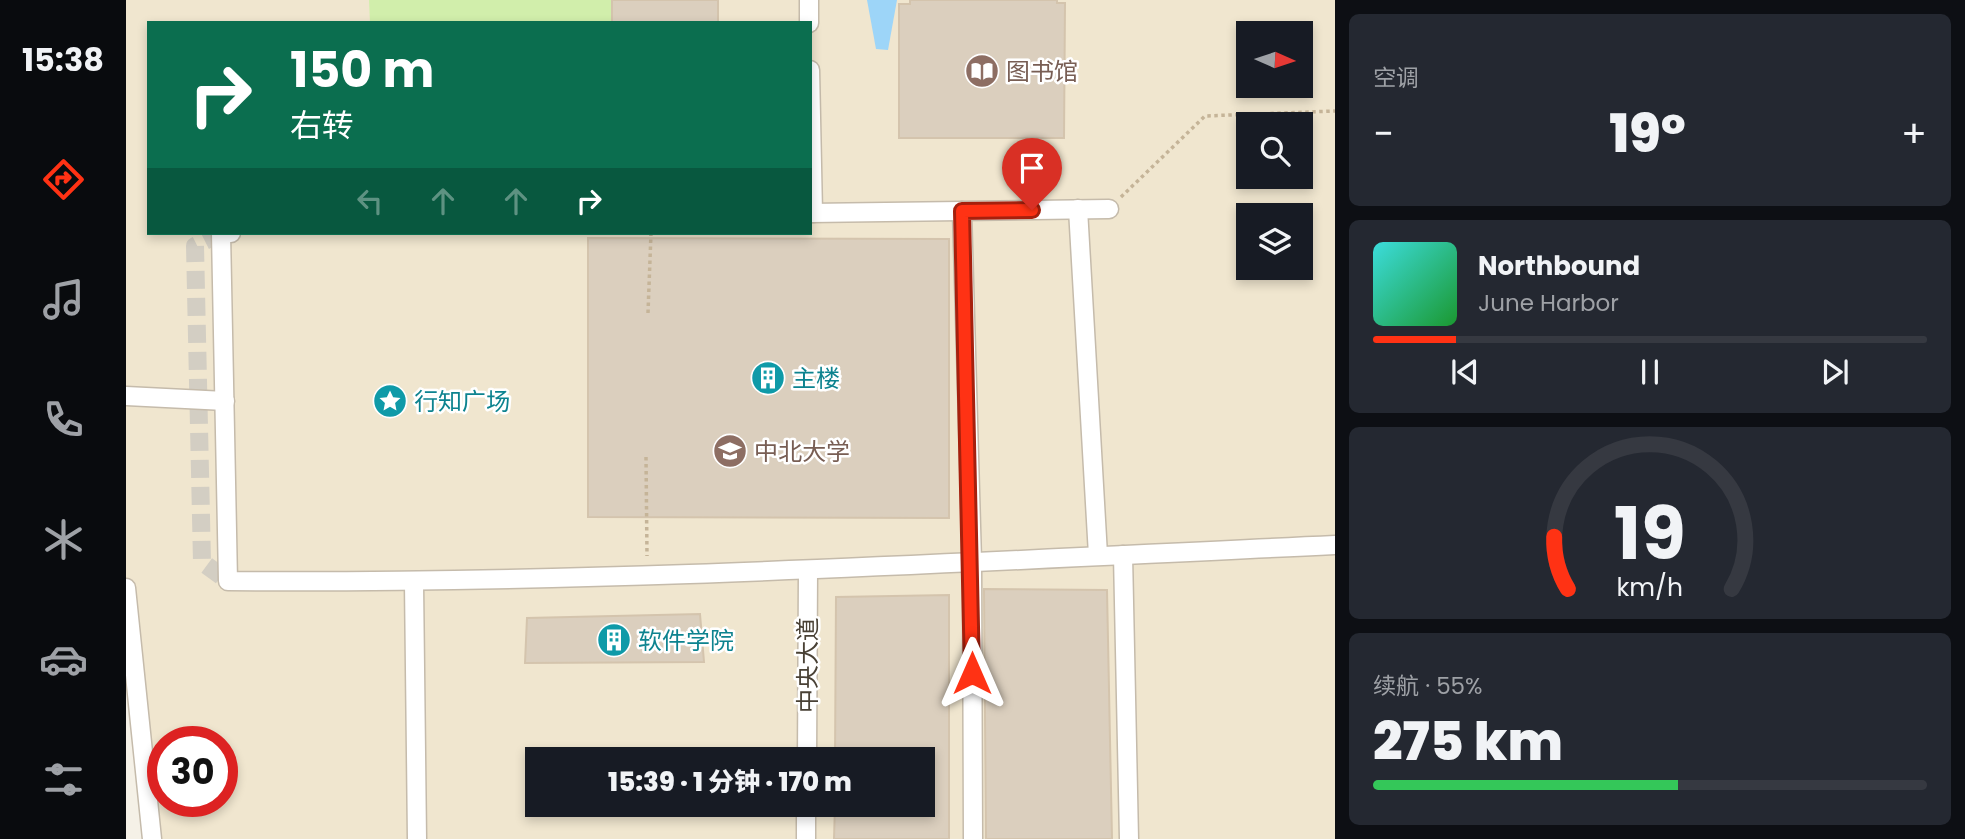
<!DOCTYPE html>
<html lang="zh">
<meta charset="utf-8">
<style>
body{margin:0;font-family:Poppins,"Noto Sans SC",sans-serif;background:#242831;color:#f1f3f6;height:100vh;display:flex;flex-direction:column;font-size:26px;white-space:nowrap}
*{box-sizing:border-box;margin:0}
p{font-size:23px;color:#9ea1a6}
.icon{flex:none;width:38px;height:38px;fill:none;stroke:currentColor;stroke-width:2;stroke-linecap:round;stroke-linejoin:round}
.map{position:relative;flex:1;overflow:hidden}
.side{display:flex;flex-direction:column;gap:14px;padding:14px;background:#0d0f14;width:630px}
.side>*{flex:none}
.banner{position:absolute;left:21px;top:21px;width:665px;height:214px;border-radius:0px;box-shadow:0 4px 10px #0003;background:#0b6e4f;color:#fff;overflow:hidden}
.needle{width:46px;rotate:93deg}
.buttons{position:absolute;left:1110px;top:21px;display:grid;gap:14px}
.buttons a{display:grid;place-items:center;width:77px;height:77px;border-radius:0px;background:#171b24;box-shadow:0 4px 10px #0003;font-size:35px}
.speed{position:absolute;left:21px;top:726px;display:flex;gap:14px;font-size:35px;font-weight:700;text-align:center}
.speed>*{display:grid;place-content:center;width:91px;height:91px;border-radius:50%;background:#171b24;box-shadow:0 4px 10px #0003;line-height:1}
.speed .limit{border:10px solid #d22;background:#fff;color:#111}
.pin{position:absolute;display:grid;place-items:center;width:60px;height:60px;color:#fff;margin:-72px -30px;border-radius:50% 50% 50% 0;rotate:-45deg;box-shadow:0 0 7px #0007}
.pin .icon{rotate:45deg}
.me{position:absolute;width:77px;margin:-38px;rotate:0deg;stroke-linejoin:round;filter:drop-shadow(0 0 5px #0008)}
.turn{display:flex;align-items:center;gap:24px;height:147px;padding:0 28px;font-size:32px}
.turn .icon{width:91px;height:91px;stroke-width:2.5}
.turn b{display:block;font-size:49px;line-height:60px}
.lanes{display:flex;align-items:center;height:66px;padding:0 28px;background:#0003;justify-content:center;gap:35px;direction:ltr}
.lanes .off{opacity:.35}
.big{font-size:52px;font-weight:800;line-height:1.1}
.side .widget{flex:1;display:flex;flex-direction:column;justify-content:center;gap:10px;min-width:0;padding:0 24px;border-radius:10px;background:#242831}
.side .dial{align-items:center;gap:0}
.dial svg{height:182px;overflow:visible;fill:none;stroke:#363941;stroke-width:7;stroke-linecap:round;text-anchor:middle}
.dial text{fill:#f1f3f6;stroke:none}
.song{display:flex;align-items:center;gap:21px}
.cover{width:84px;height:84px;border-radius:10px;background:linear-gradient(135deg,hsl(180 70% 55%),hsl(130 70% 35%))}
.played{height:7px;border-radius:4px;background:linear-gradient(90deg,#ff3214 15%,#363941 15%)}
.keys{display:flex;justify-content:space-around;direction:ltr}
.heat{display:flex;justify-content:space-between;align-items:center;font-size:38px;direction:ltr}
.charge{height:10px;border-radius:5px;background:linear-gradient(90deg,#34c759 55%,#363941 0)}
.trip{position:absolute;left:399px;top:747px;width:410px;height:70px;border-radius:0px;background:#171b24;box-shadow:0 4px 10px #0003;font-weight:800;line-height:70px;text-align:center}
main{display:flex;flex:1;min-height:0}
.dock{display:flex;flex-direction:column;width:126px;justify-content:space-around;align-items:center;background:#090b0e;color:#9ea1a6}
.dock .icon{width:49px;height:49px}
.dock .active{color:#ff3214}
.dock b{font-size:32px;color:#f1f3f6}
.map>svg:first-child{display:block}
</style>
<main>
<nav class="dock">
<b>15:38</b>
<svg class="icon active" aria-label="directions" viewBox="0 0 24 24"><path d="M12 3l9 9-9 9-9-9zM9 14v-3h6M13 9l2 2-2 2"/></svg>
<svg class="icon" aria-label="music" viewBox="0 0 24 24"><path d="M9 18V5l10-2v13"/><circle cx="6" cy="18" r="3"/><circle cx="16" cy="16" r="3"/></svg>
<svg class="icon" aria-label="phone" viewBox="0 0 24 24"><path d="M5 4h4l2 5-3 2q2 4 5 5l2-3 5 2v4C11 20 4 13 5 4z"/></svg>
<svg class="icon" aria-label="climate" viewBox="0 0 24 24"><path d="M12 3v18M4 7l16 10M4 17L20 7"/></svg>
<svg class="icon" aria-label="car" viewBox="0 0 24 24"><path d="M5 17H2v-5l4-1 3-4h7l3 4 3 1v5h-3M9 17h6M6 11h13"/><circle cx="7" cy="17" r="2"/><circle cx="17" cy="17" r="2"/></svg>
<svg class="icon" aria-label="filters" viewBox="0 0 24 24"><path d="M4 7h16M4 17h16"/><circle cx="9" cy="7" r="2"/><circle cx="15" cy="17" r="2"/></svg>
</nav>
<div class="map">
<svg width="1209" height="839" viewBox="0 0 1209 839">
<rect width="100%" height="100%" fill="#f5f1e7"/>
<path fill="#f0e6cf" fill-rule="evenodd" d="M0,0h1209v839h-1186l-23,-205zM23,23h661v210h-661zM1122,33h52v53h-52zM1122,124h52v53h-52zM1122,215h52v53h-52zM37,742h59v60h-59zM411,760h385v45h-385z"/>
<path fill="#d1eeab" d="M243,0h243v23h-242z"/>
<path fill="#9dd5f8" d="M741,0h30l-9,50 -12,-1z"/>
<g fill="#dbcfbe" stroke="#d4c4ad" stroke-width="2">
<rect x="486" y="0" width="106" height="23"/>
<path d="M784,0h147v3h8l-1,135h-165v-134h11z"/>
<path d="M462,238l361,1v279l-361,-1z"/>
<path d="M858,589l123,1 5,249h-126z"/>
<path d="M823,595v244h-115l1,-34h87v-45h-87l1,-163z"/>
<path d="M574,614l4,48 -179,1 2,-45z"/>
</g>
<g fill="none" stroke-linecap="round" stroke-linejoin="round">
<path stroke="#d3cec3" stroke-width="18" stroke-dasharray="18 9" stroke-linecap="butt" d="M95,233l-26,13 7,316 26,19"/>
<g stroke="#c5bbab" stroke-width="21">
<g id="street">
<path d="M683,0v23"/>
<path d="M684,70l3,143"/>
<path d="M952,209l20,346"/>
<path d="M836,211l10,350 1,278"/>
<path d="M684,213l299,-4"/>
<path d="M105,233h-10l7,348c370,3 738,-19 1107,-36"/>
<path d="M0,396l99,5"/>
<path d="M997,555l6,284"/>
<path d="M288,583l3,256"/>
<path d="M0,588l26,251"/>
<path d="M681,760l1,-190"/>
<path d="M680,839v-34"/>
</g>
</g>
<g stroke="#c5b498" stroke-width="3.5" stroke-dasharray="3.5 3.5" stroke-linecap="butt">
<path d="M995,197l84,-81 130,-5"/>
<path d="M522,313l3,-80"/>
<path d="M520,457l1,99"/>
</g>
<use href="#street" stroke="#fff" stroke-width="18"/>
</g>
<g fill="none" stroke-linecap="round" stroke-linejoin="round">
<g stroke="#a6200d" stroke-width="18">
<path id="route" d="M846,673l-10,-462 70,-1"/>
</g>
<use href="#route" stroke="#ff3214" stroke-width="12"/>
</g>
<defs>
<g id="library-disc" transform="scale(1.75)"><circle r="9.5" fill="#8d6e63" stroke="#fff"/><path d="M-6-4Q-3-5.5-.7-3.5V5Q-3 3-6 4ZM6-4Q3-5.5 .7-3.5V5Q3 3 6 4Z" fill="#fff"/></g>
<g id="building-disc" transform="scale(1.75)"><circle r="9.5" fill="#0f9aa8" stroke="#fff"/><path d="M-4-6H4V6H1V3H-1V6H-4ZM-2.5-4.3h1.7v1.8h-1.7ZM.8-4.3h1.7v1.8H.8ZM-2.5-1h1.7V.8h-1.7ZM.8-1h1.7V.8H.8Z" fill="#fff"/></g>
<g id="sight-disc" transform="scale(1.75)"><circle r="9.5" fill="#0f9aa8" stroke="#fff"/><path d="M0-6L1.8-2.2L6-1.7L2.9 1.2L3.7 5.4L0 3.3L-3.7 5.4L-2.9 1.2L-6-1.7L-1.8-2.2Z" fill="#fff"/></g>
<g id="university-disc" transform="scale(1.75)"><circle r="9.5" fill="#8d6e63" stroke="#fff"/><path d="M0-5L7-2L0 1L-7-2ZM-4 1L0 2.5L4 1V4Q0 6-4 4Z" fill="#fff"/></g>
</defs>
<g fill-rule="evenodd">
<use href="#library-disc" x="856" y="71"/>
<use href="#building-disc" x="642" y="378"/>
<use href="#sight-disc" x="264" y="401"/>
<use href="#university-disc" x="604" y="451"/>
<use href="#building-disc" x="488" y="640"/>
</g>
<g text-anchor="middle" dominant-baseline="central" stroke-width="5" stroke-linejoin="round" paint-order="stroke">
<g font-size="24" fill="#785e54" stroke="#fff" text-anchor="start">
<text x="880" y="71">图书馆</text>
<text x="628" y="451">中北大学</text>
</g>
<g font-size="24" fill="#0d838f" stroke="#fff" text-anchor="start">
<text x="666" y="378">主楼</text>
<text x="288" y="401">行知广场</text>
<text x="512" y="640">软件学院</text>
</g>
<g font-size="24" fill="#494135" stroke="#fff">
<text transform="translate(681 665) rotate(-90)">中央大道</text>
</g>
</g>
</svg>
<div class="buttons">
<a><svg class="needle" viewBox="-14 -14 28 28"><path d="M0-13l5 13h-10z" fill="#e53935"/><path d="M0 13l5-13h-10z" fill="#9ea1a6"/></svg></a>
<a><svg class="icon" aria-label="search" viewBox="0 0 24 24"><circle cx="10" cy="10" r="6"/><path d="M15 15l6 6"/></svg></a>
<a><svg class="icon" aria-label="layers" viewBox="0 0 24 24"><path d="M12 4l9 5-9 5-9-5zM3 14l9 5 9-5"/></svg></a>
</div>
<div class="speed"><div class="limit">30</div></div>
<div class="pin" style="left:906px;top:210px;background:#d93025"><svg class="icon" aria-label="arrive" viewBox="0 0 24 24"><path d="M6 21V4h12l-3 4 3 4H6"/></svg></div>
<svg class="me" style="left:846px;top:673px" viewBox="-20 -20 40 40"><path d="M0-17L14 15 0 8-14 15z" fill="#ff3214" stroke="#fff" stroke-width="4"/></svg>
<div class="trip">15:39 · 1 分钟 · 170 m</div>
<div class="banner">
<div class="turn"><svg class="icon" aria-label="right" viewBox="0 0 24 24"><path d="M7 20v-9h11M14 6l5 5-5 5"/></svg><div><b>150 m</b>右转</div></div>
<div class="lanes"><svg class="icon off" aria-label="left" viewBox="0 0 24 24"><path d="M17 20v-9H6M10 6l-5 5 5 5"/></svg><svg class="icon off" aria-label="ahead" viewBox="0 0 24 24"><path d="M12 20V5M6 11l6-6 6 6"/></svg><svg class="icon off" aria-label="ahead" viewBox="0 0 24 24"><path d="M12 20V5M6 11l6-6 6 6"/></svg><svg class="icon" aria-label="right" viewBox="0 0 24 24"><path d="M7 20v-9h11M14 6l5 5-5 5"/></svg></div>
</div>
</div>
<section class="side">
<div class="widget"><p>空调</p>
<div class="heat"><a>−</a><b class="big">19°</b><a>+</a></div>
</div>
<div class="widget">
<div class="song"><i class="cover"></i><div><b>Northbound</b><p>June Harbor</p></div></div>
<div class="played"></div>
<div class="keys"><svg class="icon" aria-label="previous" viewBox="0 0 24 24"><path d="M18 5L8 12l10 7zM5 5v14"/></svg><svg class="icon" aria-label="pause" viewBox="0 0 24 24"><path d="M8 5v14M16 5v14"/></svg><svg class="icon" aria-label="next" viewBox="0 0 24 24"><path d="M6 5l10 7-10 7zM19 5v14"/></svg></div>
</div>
<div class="widget dial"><svg viewBox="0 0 100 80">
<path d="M14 69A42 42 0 1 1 86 69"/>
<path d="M14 69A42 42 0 0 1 8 46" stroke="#ff3214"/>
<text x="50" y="56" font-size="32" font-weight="700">19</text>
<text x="50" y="72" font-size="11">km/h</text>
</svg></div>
<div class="widget"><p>续航 · 55%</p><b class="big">275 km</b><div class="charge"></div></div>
</section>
</main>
